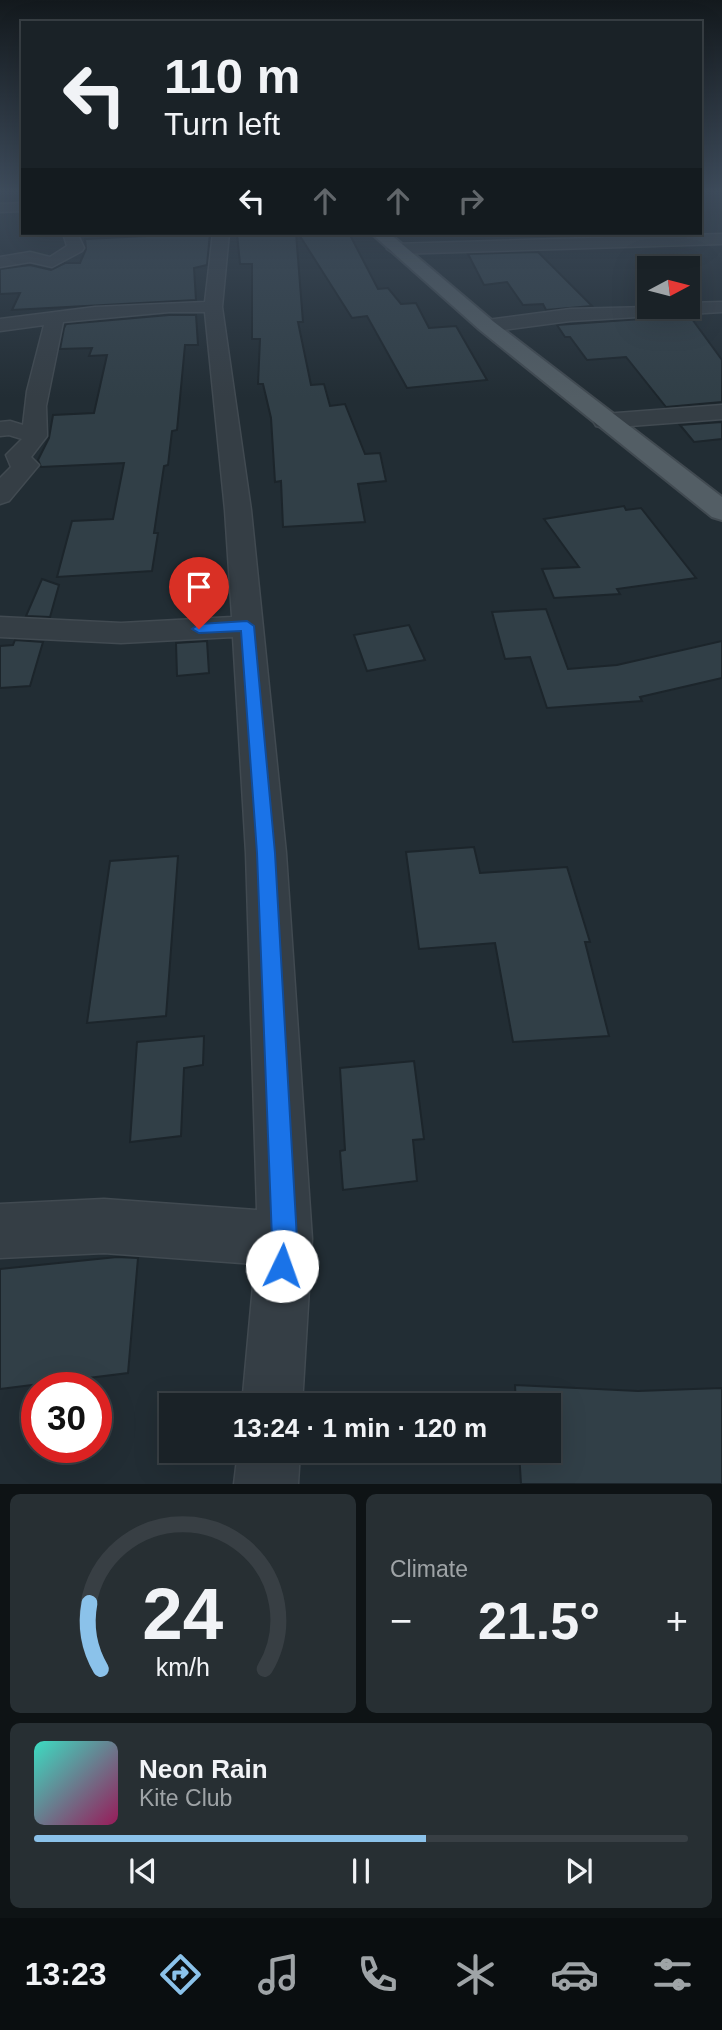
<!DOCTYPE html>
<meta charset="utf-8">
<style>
body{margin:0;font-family:Helvetica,sans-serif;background:#272f33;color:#f1f3f6;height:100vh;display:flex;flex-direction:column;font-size:26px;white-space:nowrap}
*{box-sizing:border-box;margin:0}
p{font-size:23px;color:#9fa4a7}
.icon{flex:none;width:38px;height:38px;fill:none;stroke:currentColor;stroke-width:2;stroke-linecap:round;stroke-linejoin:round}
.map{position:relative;height:1484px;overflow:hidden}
.side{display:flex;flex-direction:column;gap:10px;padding:10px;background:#0e1315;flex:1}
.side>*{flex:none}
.banner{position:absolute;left:21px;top:21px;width:681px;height:214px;border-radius:0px;box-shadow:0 7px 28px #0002,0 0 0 2px #383f44;background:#1a2227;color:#f1f3f6;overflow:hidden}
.needle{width:46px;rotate:83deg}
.controls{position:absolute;left:637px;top:256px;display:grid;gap:14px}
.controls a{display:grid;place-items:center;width:63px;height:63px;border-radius:0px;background:#1a2227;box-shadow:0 7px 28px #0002,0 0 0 2px #383f44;font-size:35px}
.speed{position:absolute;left:21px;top:1372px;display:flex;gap:14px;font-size:35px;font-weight:700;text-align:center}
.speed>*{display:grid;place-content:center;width:91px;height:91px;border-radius:50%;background:#1a2227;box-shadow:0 7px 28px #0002,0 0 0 2px #383f44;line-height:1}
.speed .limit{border:10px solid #d22;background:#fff;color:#111}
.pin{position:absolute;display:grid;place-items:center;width:60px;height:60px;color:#fff;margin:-72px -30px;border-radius:50% 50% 50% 0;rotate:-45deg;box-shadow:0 0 7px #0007}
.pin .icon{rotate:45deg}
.me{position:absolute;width:77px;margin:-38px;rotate:3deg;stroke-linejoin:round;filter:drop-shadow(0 0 5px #0008)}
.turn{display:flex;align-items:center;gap:24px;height:147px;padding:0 28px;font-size:32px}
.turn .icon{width:91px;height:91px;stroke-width:2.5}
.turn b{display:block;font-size:49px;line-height:60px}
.lanes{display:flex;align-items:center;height:66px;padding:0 28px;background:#0003;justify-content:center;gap:35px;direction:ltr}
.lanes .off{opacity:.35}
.big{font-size:52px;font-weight:800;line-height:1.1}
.side .tile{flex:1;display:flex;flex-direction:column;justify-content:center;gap:10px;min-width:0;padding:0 24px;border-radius:10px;background:#272f33}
.side .dial{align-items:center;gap:0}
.dial svg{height:182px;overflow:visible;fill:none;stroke:#383f44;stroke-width:7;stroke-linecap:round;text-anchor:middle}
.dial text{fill:#f1f3f6;stroke:none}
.song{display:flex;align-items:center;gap:21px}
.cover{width:84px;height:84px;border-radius:10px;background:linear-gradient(135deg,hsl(170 70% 55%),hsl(330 70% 35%))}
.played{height:7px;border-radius:4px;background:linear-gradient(90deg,#8bc2ea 60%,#383f44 60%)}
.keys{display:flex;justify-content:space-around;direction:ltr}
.heat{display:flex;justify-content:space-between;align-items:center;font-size:38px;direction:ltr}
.side .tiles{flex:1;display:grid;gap:10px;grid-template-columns:1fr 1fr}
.tile:last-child{grid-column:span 2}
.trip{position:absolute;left:159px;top:1393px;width:402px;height:70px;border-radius:0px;background:#1a2227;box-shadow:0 7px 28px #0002,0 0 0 2px #383f44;font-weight:800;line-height:70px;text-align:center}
.tabs{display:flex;height:112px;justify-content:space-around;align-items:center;background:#0a0e10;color:#9fa4a7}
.tabs .icon{width:49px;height:49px}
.tabs .active{color:#8bc2ea}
.tabs b{font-size:32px;color:#f1f3f6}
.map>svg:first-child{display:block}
</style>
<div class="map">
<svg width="722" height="1484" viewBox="0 0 722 1484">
<rect width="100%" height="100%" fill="#222d34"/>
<g fill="#313f47" stroke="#1c252b" stroke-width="2">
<path d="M210,233l-3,32 -13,3 2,32 -184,10 8,-17 -20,1v-25l30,-4 21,5 14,-7h15l6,-14 -1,-10z"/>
<path d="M237,233h59l7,89h-5l13,63 13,-1 6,22 15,-2 20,50 15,-1 6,28 -28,3 7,38 -82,5 -2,-46 -6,1 -4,-64 -8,-34h-5l2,-45h-8v-75h-12z"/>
<path d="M298,233l52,2 28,54 10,-1 13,16 15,-1 13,25 27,-2 31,54 -80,8 -40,-72 -15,2z"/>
<path d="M538,252l54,54 -46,4 -3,-6 -20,1 -16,-23 -23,3 -16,-31z"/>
<path d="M169,315h27l2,30h-13l-8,85 -5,1 -4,34 -4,1 -10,67h4l-6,38 -95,6 15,-56 41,-2 11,-56 -83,4 -3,-7 11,-22 4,-23 41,-2 13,-58 -18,1 3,-8 -32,1 4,-21 2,-4z"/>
<path d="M641,319h51l30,41v42l-56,5 -40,-50 -39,3 -17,-23h-5l-8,-12z"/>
<path d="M722,422v17l-28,3 -14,-17z"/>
<path d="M624,506l2,4 15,-2 55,70 -79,11 3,5 -66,4 -12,-29 37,-2 -35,-48z"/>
<path d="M42,579l17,6 -9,32 -24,-1z"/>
<path d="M546,609l22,60 49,-4 105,-24v37l-82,19 2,4 -95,7 -17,-51 -25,2 -13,-47z"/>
<path d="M409,625l16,35 -58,11 -13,-36z"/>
<path d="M15,640l28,2 -13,44 -30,2v-42l13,-1z"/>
<path d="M207,641l2,32 -32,3 -1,-33z"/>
<path d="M474,847l6,26 87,-6 23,75h-5l24,94 -96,6 -18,-99 -76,6 -13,-97z"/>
<path d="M178,856l-12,160 -79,7 23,-162z"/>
<path d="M204,1036l-1,29 -19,3 -3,68 -51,6 7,-100z"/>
<path d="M414,1061l10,78 -11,1 4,41 -74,9 -3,-39 5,-1 -5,-82z"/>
<path d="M117,1257l21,1 -10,115 -128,16v-120z"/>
<path d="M515,1385l123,6 84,-3v96h-201l-2,-33h31v-46h-34z"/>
</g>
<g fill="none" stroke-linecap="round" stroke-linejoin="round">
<g stroke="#414a51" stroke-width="3">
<g id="minor">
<path d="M23,203v8l-23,1v-8z"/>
<path d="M63,233h14l7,15 -2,3 -30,16 -22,-5 -30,5v-10l30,-5 20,5 17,-11z"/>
<path d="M213,233h16l-7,74 29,203 35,343 26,386 -10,166h-60l13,-141 -151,-11 -104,5v-54l104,-5 153,11 -11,-357 -13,-216 -112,6 -121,-6v-20l121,6 111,-6 -7,-107 -20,-198h-36l-106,10 -17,84 1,30 -16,21 8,8 -30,36 -9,3v-26l11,-11 -5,-12 16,-16 -13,-4 -9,1v-14l10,-1 13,4 4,-34 17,-66 -44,6v-12l95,-12 110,-5z"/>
<path d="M722,234v10l-327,10 -8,-5 8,-5z"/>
<path d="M722,302v10l-152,9 -83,11 -9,-6 9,-6 83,-11 118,-3v-3z"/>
<path d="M722,405v14l-118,9 -8,-2 -3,-5 3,-5 8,-2z"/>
<path d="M238,1451h62l-2,33h-64z"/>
</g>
</g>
<g stroke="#414a51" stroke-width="4">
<path id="major" d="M371,233h18l105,89 228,175v23l-10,-3 -232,-187z"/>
</g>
<use href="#minor" fill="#353e45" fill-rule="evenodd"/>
<use href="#major" fill="#535e65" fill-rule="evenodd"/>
</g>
<linearGradient id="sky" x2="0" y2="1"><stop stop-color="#13191d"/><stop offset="0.48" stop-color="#3e4c5c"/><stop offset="1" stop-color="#3e4c5c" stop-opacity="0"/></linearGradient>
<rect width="722" height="398" fill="url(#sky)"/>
<path fill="#1a73e8" stroke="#114b97" stroke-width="2" d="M247,621l7,5 21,227 22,386 -2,27 -4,9 -9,4 -8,-4 -4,-9 2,-27 -15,-386 -16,-222 -42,2 -7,-4 7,-5z"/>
</svg>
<div class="controls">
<a><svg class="needle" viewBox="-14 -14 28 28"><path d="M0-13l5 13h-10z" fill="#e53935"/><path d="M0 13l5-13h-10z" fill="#9fa4a7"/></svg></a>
</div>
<div class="speed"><div class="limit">30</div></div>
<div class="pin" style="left:199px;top:629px;background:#d93025"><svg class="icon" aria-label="arrive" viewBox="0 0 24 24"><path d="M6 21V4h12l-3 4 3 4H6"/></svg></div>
<svg class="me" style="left:282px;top:1266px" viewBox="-20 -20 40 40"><circle r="19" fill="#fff"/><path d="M0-13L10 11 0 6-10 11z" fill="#1a73e8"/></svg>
<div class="trip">13:24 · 1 min · 120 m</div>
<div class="banner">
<div class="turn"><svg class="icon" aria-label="left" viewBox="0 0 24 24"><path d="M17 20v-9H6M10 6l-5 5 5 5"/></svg><div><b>110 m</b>Turn left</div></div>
<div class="lanes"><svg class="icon" aria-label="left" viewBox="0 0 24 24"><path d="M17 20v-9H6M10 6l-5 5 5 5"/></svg><svg class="icon off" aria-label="ahead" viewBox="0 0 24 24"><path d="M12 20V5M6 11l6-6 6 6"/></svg><svg class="icon off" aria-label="ahead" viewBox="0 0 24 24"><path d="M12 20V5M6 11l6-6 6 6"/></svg><svg class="icon off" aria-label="right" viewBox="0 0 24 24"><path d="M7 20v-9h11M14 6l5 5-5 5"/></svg></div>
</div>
</div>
<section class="side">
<div class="tiles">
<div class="tile dial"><svg viewBox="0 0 100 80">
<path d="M14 69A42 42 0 1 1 86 69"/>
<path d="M14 69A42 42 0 0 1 9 40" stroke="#8bc2ea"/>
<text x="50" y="56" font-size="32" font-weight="700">24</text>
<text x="50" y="72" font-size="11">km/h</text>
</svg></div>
<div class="tile"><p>Climate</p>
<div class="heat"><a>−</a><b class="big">21.5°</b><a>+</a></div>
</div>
<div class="tile">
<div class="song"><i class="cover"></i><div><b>Neon Rain</b><p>Kite Club</p></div></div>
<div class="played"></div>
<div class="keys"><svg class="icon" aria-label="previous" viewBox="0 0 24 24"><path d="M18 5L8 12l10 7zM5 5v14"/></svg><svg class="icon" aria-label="pause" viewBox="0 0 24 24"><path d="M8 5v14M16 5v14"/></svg><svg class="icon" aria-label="next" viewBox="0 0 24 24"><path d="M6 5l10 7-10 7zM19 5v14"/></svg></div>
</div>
</div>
</section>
<nav class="tabs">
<b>13:23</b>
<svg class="icon active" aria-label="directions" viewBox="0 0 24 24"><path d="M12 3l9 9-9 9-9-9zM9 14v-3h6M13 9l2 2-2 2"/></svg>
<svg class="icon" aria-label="music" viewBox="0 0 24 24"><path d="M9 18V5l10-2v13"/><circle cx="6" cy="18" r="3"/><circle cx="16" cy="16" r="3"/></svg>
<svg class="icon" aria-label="phone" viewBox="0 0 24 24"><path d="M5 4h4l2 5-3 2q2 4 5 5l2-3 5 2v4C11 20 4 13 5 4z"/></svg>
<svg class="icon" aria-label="climate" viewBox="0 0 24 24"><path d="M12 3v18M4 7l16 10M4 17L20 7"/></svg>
<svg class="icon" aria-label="car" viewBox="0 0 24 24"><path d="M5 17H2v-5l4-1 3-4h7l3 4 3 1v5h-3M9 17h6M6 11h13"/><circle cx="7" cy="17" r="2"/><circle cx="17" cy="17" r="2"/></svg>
<svg class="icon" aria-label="filters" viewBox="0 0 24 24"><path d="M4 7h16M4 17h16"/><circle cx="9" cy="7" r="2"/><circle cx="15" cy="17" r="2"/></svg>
</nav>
